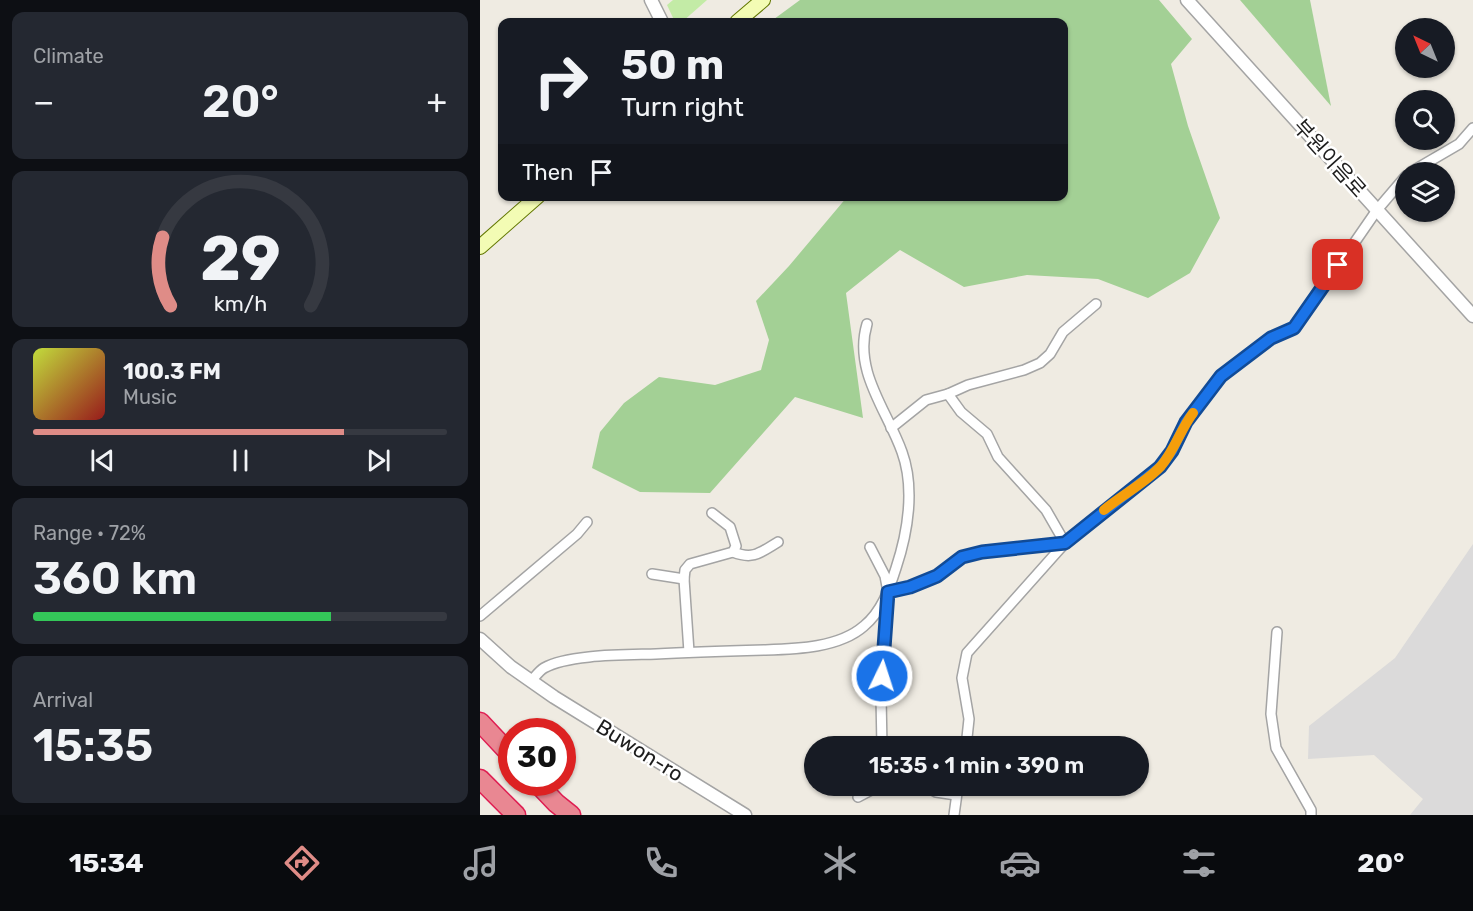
<!DOCTYPE html>
<meta charset="utf-8">
<style>
body{margin:0;font-family:Rubik,"Noto Sans KR",sans-serif;background:#242831;color:#f1f3f6;height:100vh;display:flex;flex-direction:column;font-size:22px;white-space:nowrap}
*{box-sizing:border-box;margin:0}
p{font-size:20px;color:#9ea1a6}
.icon{flex:none;width:33px;height:33px;fill:none;stroke:currentColor;stroke-width:2;stroke-linecap:round;stroke-linejoin:round}
.map{position:relative;flex:1;overflow:hidden}
.details{display:flex;flex-direction:column;gap:12px;padding:12px;background:#0d0f14;width:480px}
.details>*{flex:none}
.top-card{position:absolute;left:18px;top:18px;width:570px;height:183px;border-radius:12px;box-shadow:0 2px 4px #0004;background:#171b24;color:#f1f3f6;overflow:hidden}
.needle{width:39px;rotate:317deg}
.buttons{position:absolute;left:915px;top:18px;display:grid;gap:12px}
.buttons a{display:grid;place-items:center;width:60px;height:60px;border-radius:50%;background:#171b24;box-shadow:0 2px 4px #0004;font-size:30px}
.speed{position:absolute;left:18px;top:718px;display:flex;gap:12px;font-size:30px;font-weight:700;text-align:center}
.speed>*{display:grid;place-content:center;width:78px;height:78px;border-radius:50%;background:#171b24;box-shadow:0 2px 4px #0004;line-height:1}
.speed .limit{border:9px solid #d22;background:#fff;color:#111}
.pin{position:absolute;display:grid;place-items:center;width:51px;height:51px;color:#fff;margin:-26px;border-radius:12px;box-shadow:0 3px 9px #0006}
.me{position:absolute;width:66px;margin:-33px;rotate:4deg;stroke-linejoin:round;filter:drop-shadow(0 0 4px #0008)}
.turn{display:flex;align-items:center;gap:21px;height:126px;padding:0 24px;font-size:27px}
.turn .icon{width:78px;height:78px;stroke-width:2.5}
.turn b{display:block;font-size:42px;line-height:51px}
.then{display:flex;align-items:center;height:57px;padding:0 24px;background:#0003;gap:12px;font-size:22px}
.big{font-size:45px;font-weight:600;line-height:1.1}
.details .widget{flex:1;display:flex;flex-direction:column;justify-content:center;gap:9px;min-width:0;padding:0 21px;border-radius:12px;background:#242831}
.details .dial{align-items:center;gap:0}
.dial svg{height:156px;overflow:visible;fill:none;stroke:#363941;stroke-width:7;stroke-linecap:round;text-anchor:middle}
.dial text{fill:#f1f3f6;stroke:none}
.song{display:flex;align-items:center;gap:18px}
.cover{width:72px;height:72px;border-radius:9px;background:linear-gradient(135deg,hsl(70 70% 55%),hsl(0 70% 35%))}
.played{height:6px;border-radius:3px;background:linear-gradient(90deg,#df8c87 75%,#363941 75%)}
.keys{display:flex;justify-content:space-around;direction:ltr}
.heat{display:flex;justify-content:space-between;align-items:center;font-size:33px;direction:ltr}
.charge{height:9px;border-radius:4px;background:linear-gradient(90deg,#34c759 72%,#363941 0)}
.trip{position:absolute;left:324px;top:736px;width:345px;height:60px;border-radius:30px;background:#171b24;box-shadow:0 2px 4px #0004;font-weight:600;line-height:60px;text-align:center}
.tabs{display:flex;height:96px;justify-content:space-around;align-items:center;background:#090b0e;color:#9ea1a6}
.tabs .icon{width:42px;height:42px}
.tabs .on{color:#df8c87}
.tabs b{font-size:27px;color:#f1f3f6}
main{display:flex;flex:1;min-height:0}
.map>svg:first-child{display:block}
</style>
<main>
<section class="details">
<div class="widget"><p>Climate</p>
<div class="heat"><a>−</a><b class="big">20°</b><a>+</a></div>
</div>
<div class="widget dial"><svg viewBox="0 0 100 80">
<path d="M14 69A42 42 0 1 1 86 69"/>
<path d="M14 69A42 42 0 0 1 10 34" stroke="#df8c87"/>
<text x="50" y="56" font-size="32" font-weight="700">29</text>
<text x="50" y="72" font-size="11">km/h</text>
</svg></div>
<div class="widget">
<div class="song"><i class="cover"></i><div><b>100.3 FM</b><p>Music</p></div></div>
<div class="played"></div>
<div class="keys"><svg class="icon" aria-label="previous" viewBox="0 0 24 24"><path d="M18 5L8 12l10 7zM5 5v14"/></svg><svg class="icon" aria-label="pause" viewBox="0 0 24 24"><path d="M8 5v14M16 5v14"/></svg><svg class="icon" aria-label="next" viewBox="0 0 24 24"><path d="M6 5l10 7-10 7zM19 5v14"/></svg></div>
</div>
<div class="widget"><p>Range · 72%</p><b class="big">360 km</b><div class="charge"></div></div>
<div class="widget"><p>Arrival</p><b class="big">15:35</b></div>
</section>
<div class="map">
<svg width="993" height="815" viewBox="0 0 993 815">
<rect width="100%" height="100%" fill="#efebe2"/>
<path fill="#dbdada" d="M993,544v271h-63l13,-16 -49,-44 -66,4 1,-33 86,-68z"/>
<path fill="#c3eba6" d="M193,0h34l-25,22h-7l-8,-17z"/>
<g fill="#a3d095">
<path d="M320,0h359l33,39 -21,25 17,62 32,92 -30,55 -42,25 -50,-19 -71,-4 -63,12 -64,-37 -54,43 17,125 -68,-21 -85,96 -70,-1 -48,-24 8,-36 24,-29 35,-26 56,8 46,-15 8,-30 -13,-39 33,-35 58,-69 217,-1v-174h-294z"/>
<path d="M760,0h70l21,106z"/>
</g>
<g fill="none" stroke-linecap="round" stroke-linejoin="round">
<g stroke="#a4a4a4" stroke-width="12">
<g id="minor">
<path d="M931,172l48,-28 14,-16"/>
<path d="M411,428l35,-28 22,-6 20,-9 56,-15 16,-7 10,-9 13,-22 33,-28"/>
<path d="M390,547l15,29 3,16 -7,105 1,50"/>
<path d="M253,552c20,8 27,1 45,-10"/>
<path d="M172,574l32,5"/>
<path d="M408,592l22,-5 27,-11 25,-19 20,-5 83,-9 -19,-33 -48,-53 -11,-23 -26,-22 -13,-18"/>
<path d="M0,616l97,-82 10,-12"/>
<path d="M797,632l-6,82 5,34 35,62v5"/>
<path d="M209,652l-5,-73 1,-9 5,-6 43,-12 3,-6 -6,-19 -18,-14"/>
<path d="M51,681c4,-4 8,-10 13,-13 24,-14 83,-13 112,-14 36,-2 72,-3 108,-4 32,-1 75,-2 100,-24 18,-15 25,-36 32,-58 12,-36 19,-80 6,-116 -15,-42 -49,-81 -35,-128"/>
<path d="M486,747l3,-28 -7,-41 5,-25 98,-110 95,-76 12,-16 14,-29 35,-46 50,-38 23,-9 33,-51 21,-26 29,-42 29,-34"/>
<path d="M446,786l10,6 20,3"/>
<path d="M378,797l21,-11"/>
<path d="M474,815l4,-29"/>
</g>
</g>
<g stroke="#a4a4a4" stroke-width="15">
<g id="tertiary">
<path d="M171,0l11,22"/>
<path d="M707,0l286,316"/>
<path d="M0,639l31,28 43,30 191,118"/>
</g>
</g>
<g stroke="#627701" stroke-width="16">
<g id="secondary">
<path d="M257,22l26,-22"/>
<path d="M0,247l58,-51"/>
</g>
</g>
<g stroke="#df1e52" stroke-width="21">
<g id="motorway">
<path d="M0,722l32,34"/>
<path d="M0,779l36,36"/>
<path d="M57,783l19,20 15,12"/>
</g>
</g>
<use href="#minor" stroke="#fff" stroke-width="9"/>
<use href="#tertiary" stroke="#fff" stroke-width="12"/>
<use href="#secondary" stroke="#f3fcb4" stroke-width="14"/>
<use href="#motorway" stroke="#e98792" stroke-width="18"/>
</g>
<g fill="none" stroke-linecap="round" stroke-linejoin="round">
<g stroke="#114b97" stroke-width="15">
<path id="route" d="M402,676l6,-84 22,-5 27,-11 25,-19 20,-5 83,-9 95,-76 12,-16 14,-29 35,-46 50,-38 23,-10 44,-63"/>
</g>
<use href="#route" stroke="#1a73e8" stroke-width="10"/>
<path stroke="#f59e0b" stroke-width="10" d="M624,510c18,-15 41,-27 57,-44 14,-16 19,-36 32,-53"/>
</g>
<g text-anchor="middle" dominant-baseline="central" stroke-width="5" stroke-linejoin="round" paint-order="stroke">
<g font-size="21" fill="#1d1d1d" stroke="#fff">
<text transform="translate(850 158) rotate(48)">부원이음로</text>
<text transform="translate(160 750) rotate(32)">Buwon-ro</text>
</g>
</g>
</svg>
<div class="buttons">
<a><svg class="needle" viewBox="-14 -14 28 28"><path d="M0-13l5 13h-10z" fill="#e53935"/><path d="M0 13l5-13h-10z" fill="#9ea1a6"/></svg></a>
<a><svg class="icon" aria-label="search" viewBox="0 0 24 24"><circle cx="10" cy="10" r="6"/><path d="M15 15l6 6"/></svg></a>
<a><svg class="icon" aria-label="layers" viewBox="0 0 24 24"><path d="M12 4l9 5-9 5-9-5zM3 14l9 5 9-5"/></svg></a>
</div>
<div class="speed"><div class="limit">30</div></div>
<div class="pin" style="left:858px;top:265px;background:#d93025"><svg class="icon" aria-label="arrive" viewBox="0 0 24 24"><path d="M6 21V4h12l-3 4 3 4H6"/></svg></div>
<svg class="me" style="left:402px;top:676px" viewBox="-20 -20 40 40"><circle r="17" fill="#1a73e8" stroke="#fff" stroke-width="3"/><path d="M0-11L8 9 0 5-8 9z" fill="#fff"/></svg>
<div class="trip">15:35 · 1 min · 390 m</div>
<div class="top-card">
<div class="turn"><svg class="icon" aria-label="right" viewBox="0 0 24 24"><path d="M7 20v-9h11M14 6l5 5-5 5"/></svg><div><b>50 m</b>Turn right</div></div>
<div class="then">Then<svg class="icon" aria-label="arrive" viewBox="0 0 24 24"><path d="M6 21V4h12l-3 4 3 4H6"/></svg></div>
</div>
</div>
</main>
<nav class="tabs">
<b>15:34</b>
<svg class="icon on" aria-label="directions" viewBox="0 0 24 24"><path d="M12 3l9 9-9 9-9-9zM9 14v-3h6M13 9l2 2-2 2"/></svg>
<svg class="icon" aria-label="music" viewBox="0 0 24 24"><path d="M9 18V5l10-2v13"/><circle cx="6" cy="18" r="3"/><circle cx="16" cy="16" r="3"/></svg>
<svg class="icon" aria-label="phone" viewBox="0 0 24 24"><path d="M5 4h4l2 5-3 2q2 4 5 5l2-3 5 2v4C11 20 4 13 5 4z"/></svg>
<svg class="icon" aria-label="climate" viewBox="0 0 24 24"><path d="M12 3v18M4 7l16 10M4 17L20 7"/></svg>
<svg class="icon" aria-label="car" viewBox="0 0 24 24"><path d="M5 17H2v-5l4-1 3-4h7l3 4 3 1v5h-3M9 17h6M6 11h13"/><circle cx="7" cy="17" r="2"/><circle cx="17" cy="17" r="2"/></svg>
<svg class="icon" aria-label="filters" viewBox="0 0 24 24"><path d="M4 7h16M4 17h16"/><circle cx="9" cy="7" r="2"/><circle cx="15" cy="17" r="2"/></svg>
<b>20°</b>
</nav>
